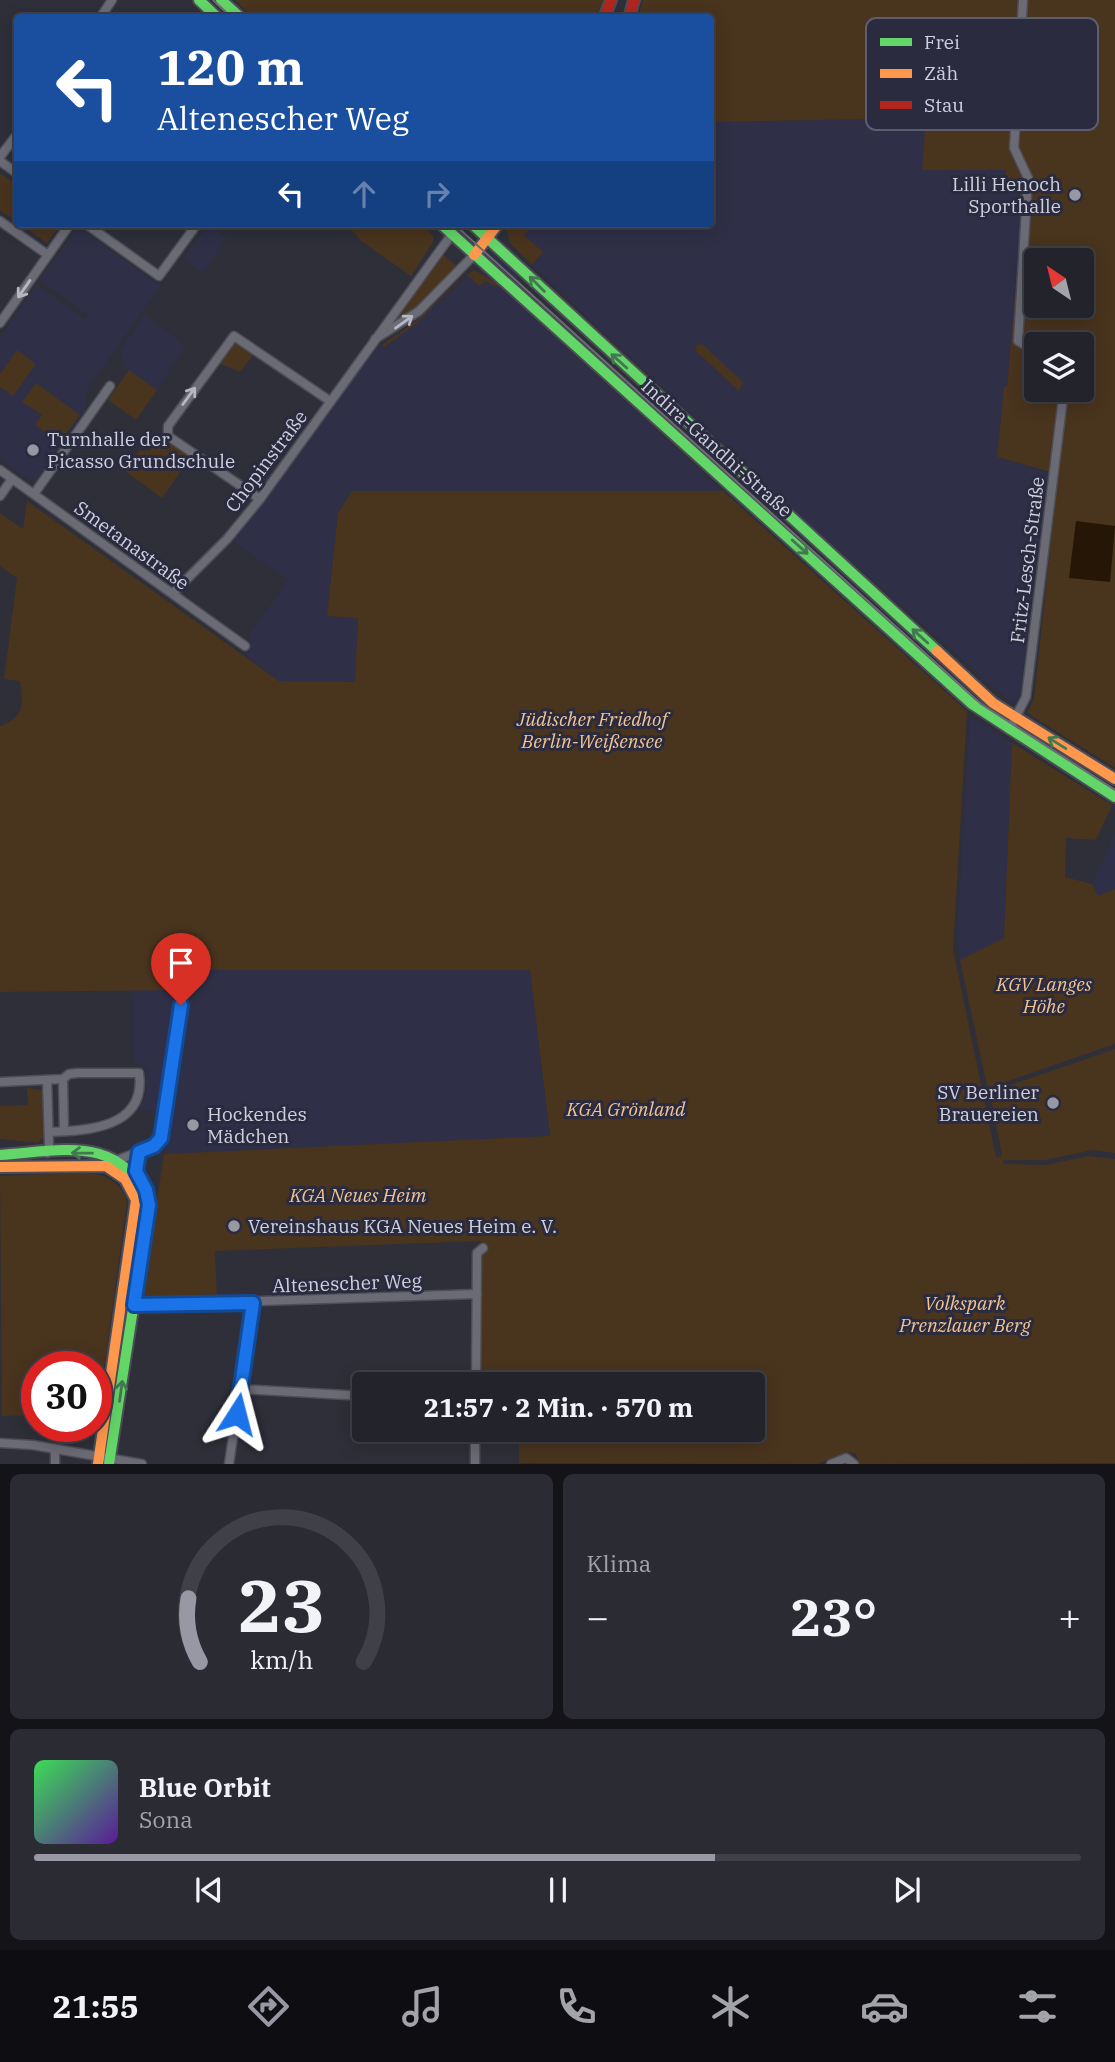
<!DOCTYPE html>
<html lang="de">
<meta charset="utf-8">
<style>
body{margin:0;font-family:"IBM Plex Serif",serif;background:#2b2b34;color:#f1f3f6;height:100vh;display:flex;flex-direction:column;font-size:26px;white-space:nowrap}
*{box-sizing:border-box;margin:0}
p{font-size:23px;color:#a3a4a9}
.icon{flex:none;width:38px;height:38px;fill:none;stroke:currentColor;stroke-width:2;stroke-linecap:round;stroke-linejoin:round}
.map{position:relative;height:1464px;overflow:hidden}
.sheet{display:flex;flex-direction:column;gap:10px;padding:10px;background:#131318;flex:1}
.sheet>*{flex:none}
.top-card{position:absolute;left:14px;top:14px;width:700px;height:214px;border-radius:7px;box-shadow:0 4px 18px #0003,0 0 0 2px #404048;background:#1a4fa0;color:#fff;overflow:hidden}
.needle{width:46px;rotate:325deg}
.controls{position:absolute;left:1024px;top:248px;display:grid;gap:14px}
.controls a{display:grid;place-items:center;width:70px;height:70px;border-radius:7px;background:#23232c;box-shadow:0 4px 18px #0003,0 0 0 2px #404048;font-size:35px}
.speed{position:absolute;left:21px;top:1351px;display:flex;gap:14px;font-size:35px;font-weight:700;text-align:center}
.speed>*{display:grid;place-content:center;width:91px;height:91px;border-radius:50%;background:#23232c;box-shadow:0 4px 18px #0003,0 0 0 2px #404048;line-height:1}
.speed .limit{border:10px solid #d22;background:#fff;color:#111}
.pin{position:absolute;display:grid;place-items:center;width:60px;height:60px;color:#fff;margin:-72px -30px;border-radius:50% 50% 50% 0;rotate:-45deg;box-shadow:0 0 7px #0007}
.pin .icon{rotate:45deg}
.me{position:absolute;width:77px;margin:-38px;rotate:9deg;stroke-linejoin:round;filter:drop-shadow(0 0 5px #0008)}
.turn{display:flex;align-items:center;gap:24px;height:147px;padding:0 28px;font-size:32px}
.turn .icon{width:91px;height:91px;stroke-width:2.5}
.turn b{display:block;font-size:49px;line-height:60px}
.lanes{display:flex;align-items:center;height:66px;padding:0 28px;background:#0003;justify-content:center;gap:35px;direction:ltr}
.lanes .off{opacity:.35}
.big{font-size:52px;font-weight:700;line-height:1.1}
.sheet .widget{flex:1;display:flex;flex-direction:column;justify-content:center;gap:10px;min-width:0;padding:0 24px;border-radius:10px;background:#2b2b34}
.sheet .dial{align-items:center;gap:0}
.dial svg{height:182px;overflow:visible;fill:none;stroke:#404048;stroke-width:7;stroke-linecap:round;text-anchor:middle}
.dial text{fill:#f1f3f6;stroke:none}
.song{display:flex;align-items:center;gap:21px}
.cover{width:84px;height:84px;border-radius:10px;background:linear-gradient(135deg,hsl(130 70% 55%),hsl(270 70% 35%))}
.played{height:7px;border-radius:4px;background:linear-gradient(90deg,#9798a4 65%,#404048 65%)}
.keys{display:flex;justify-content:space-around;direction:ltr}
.heat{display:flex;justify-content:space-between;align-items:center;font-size:38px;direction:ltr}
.sheet .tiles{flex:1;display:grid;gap:10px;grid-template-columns:1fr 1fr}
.widget:last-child{grid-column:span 2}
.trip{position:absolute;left:352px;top:1372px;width:413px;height:70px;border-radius:7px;background:#23232c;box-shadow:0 4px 18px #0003,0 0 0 2px #404048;font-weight:700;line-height:70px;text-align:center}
.tab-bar{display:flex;height:112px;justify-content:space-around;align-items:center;background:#0e0e12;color:#a3a4a9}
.tab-bar .icon{width:49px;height:49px}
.tab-bar .on{color:#9798a4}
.tab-bar b{font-size:32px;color:#f1f3f6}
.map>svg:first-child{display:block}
</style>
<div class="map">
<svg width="1115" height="1464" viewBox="0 0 1115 1464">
<rect width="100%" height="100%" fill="#2f2f3a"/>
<g fill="#2f2f47">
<path d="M1016,0l-94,170h84l-1,10 11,1 4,4v47l-12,144 -1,11h-3l-7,70 51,16 -28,223 -6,9 -212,-187 -270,-253 7,-7 -19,-18 14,-16h176l1,-102 133,-2z"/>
<path d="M208,225l18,13 -23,35 -20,-14z"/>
<path d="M78,227l82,59 -75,106 1,16 -52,75 -34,-24v-122l37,-52 48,34 3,-4 -48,-35z"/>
<path d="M489,250l31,25 -5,7 -24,-20 -6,-8z"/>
<path d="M474,270l16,7 233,214h-371l-14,22 -11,103 31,2 -2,64 -77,-1 -34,-25 6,-16 -3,-3 40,-57 -57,-40 39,-46 100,-140 46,-30z"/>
<path d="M145,314l40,32 -28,44 -32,-23 -4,-12v-5z"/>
<path d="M973,718l39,25 -8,195 -44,22 -3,-22 13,-218z"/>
<path d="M1115,834v55l-17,7 -6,-12z"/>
<path d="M302,969l228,1 20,167 -386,17 28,-184z"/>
<path d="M132,990h45l-18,123 -20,-5 7,-16 2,-23 -6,-1 -1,-4h-7z"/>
</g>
<g fill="#49341e" fill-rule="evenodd">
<path d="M235,0h369l-9,17 -341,1z"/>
<path d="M643,0h472v768l-88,-55 7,-14 24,-225 -61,-17 7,-70 3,-1 1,-10 12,-144v-47l-4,-4h-11l1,-11h-84l4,-52 -215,4 -1,-104h-72zM1036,261h46v45h-46zM1036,345h46v45h-46z"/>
<path d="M0,173l17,12v37l-17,-12z"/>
<path d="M20,224h41l-14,19z"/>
<path d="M347,224h76l10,12v6l-22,34 -51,-36z"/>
<path d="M509,224h25l-10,11 19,17 -11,13 -21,-21 -5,-15z"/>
<path d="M441,253l17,14 -44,44 -22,16 -3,-2z"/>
<path d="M474,270l25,15 -2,2 -12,-6 -5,5 -13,-11 -51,49 -32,23 -2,-2c17,-12 35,-23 50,-38 14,-12 27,-27 42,-37z"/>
<path d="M235,341l20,11 -15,20 -23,-10z"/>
<path d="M702,344l41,38 -4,9 -44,-41 2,-5z"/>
<path d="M17,350l19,14 -23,32 -13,-9v-13z"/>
<path d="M129,370l28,20 -21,30 -28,-20z"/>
<path d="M36,383l44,32 -21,28 -24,-18 7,-10 -20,-13z"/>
<path d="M162,435l30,20 -30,43 -37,-27 14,-20 11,-1z"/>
<path d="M352,491h371l244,220 -14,238 43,208 6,-1 -12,-64 125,-43v104l-23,-3 -46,10h-43l1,4 42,1 42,-9 27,3v304l-255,1 -4,-10 -7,-2 -32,12 -298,-1v-33h233v-46h-232l-1,-3h-38l1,-140 -267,10 2,48 -75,2 22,-147 386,-18 -20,-166h-349l-4,20 -177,2v-266c23,-8 24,-20 20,-45l-16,-2 13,-101 -17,-12v-53l23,16 4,-28 252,180 76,1 3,-64 -31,-2 11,-103z"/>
<path d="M1012,743l100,62 -16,35 -30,-2 -1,39 27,7 6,12 17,-7v155l-124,43 -4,-1 -27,-126 44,-22z"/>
<path d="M27,1088l15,2 1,47 -5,6 -38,-4v-33l28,-1z"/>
<path d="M113,1164l22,13 10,29 -34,227 -3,-1 31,-217v-15z"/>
<path d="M83,1173c22,1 37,7 44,29l-27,194h-4v-29h-59v33l-5,3 1,12 -31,1 -2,-240z"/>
</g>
<path fill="#261606" d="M1076,521l39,5 -5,56 -41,-4z"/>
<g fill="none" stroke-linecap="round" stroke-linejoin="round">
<g stroke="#4c4d56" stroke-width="11">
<g id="street">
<path d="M1023,0l-9,148 14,30 -10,163 18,10"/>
<path d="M100,18l12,-18"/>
<path d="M0,157l18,-24"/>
<path d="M0,161l18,13"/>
<path d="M0,221l48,34"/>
<path d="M86,224l73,52 38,-52"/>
<path d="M0,323l70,-99"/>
<path d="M375,339l44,-28 55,-56"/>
<path d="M0,470l245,176"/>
<path d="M34,494l76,-108"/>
<path d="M0,496l12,-17"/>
<path d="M260,499l-92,-63v-10l66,-90 96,65"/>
<path d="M173,593l54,-54 33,-40 192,-265"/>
<path d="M1009,730l17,-33 38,-307"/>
<path d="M63,1079l1,52"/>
<path d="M0,1082l63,-3 6,-5 9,-1h61c8,55 -52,58 -90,59"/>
<path d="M47,1153l2,-8 -2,-65"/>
<path d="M115,1161l39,-15 7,-8 22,-150"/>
<path d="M136,1171l3,-19"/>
<path d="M134,1305l343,-11"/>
<path d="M476,1384l1,-131 6,-5"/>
<path d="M240,1389l124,7"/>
<path d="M0,1443l33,2 109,19"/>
<path d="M55,1449v15"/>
<path d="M229,1464l24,-161"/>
<path d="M475,1464v-34"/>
<path d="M831,1464l15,-6 8,6"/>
</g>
</g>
<g stroke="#4c4d56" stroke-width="14">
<g id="fast">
<path d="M199,0l19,18"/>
<path d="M221,0l20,18"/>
<path d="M441,224l531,480 143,93"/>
<path d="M472,224l465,427"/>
<path d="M0,1155c62,-4 123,-22 149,50l-40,259"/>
</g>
</g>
<g stroke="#4c4d56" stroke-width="14">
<g id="slow">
<path d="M474,255l24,-31"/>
<path d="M937,651l56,52 122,76"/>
<path d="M0,1167l106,-1 19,13 11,21 -38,264"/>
</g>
</g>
<g stroke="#4c4d56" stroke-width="14">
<g id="jam">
<path d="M604,18l7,-18"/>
<path d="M629,18l5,-18"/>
</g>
</g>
<use href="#street" stroke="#6b6b76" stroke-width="8"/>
<use href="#fast" stroke="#63d668" stroke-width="10"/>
<use href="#slow" stroke="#ff974d" stroke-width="10"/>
<use href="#jam" stroke="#b3261e" stroke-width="10"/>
<g stroke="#6c6c76" stroke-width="2">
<path d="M213,0l19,18"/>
<path d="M454,224l527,480 134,86"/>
</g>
</g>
<defs><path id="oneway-shaft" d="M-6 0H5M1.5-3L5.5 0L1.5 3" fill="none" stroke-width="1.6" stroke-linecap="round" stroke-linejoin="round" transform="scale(1.75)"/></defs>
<g stroke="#447851">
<use href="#oneway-shaft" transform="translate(537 284) rotate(-135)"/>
<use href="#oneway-shaft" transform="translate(619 361) rotate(-138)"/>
<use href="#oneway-shaft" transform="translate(800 547) rotate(42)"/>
<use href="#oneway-shaft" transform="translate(920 636) rotate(-138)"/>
<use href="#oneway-shaft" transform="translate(1057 743) rotate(-148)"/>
<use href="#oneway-shaft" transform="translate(82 1153) rotate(-179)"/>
<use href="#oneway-shaft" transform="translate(121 1391) rotate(-82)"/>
</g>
<g stroke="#b6b7c3">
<use href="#oneway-shaft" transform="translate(24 289) rotate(125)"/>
<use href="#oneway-shaft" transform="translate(404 322) rotate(-36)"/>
<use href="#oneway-shaft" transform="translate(189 396) rotate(-54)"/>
</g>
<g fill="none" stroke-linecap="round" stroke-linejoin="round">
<g stroke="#114b97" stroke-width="18">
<path id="route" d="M181,1005l-20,133 -7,8 -15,6 -3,19 10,19 3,15 -15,100 119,-2 -16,111"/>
</g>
<use href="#route" stroke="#1a73e8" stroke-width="12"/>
</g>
<g fill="#9798a4" stroke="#2a2b3f" stroke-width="2.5">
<circle cx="1075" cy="195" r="7"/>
<circle cx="33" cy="450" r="7"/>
<circle cx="1053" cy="1103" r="7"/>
<circle cx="193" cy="1125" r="7"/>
<circle cx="234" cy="1226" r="7"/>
</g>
<g text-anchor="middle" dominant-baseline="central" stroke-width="6" stroke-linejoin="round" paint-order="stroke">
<g font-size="19" fill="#cfd0dd" stroke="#2a2b3f" text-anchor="start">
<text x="1061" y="184" text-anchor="end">Lilli Henoch<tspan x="1061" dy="22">Sporthalle</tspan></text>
<text x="47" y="439">Turnhalle der<tspan x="47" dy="22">Picasso Grundschule</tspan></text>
<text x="1039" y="1092" text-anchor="end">SV Berliner<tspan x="1039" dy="22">Brauereien</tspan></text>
<text x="207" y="1114">Hockendes<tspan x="207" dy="22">Mädchen</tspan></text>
<text x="248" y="1226">Vereinshaus KGA Neues Heim e. V.</text>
</g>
<g font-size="19" fill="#cfd0dd" stroke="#2a2b3f">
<text transform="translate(717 448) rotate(42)">Indira-Gandhi-Straße</text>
<text transform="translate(266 461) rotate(-53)">Chopinstraße</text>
<text transform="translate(132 545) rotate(36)">Smetanastraße</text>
<text transform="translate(1027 560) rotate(-83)">Fritz-Lesch-Straße</text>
<text transform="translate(347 1283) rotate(-2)">Altenescher Weg</text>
</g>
<g font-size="19" font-style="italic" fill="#f2c392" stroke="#2a2b3f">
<text x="592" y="719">Jüdischer Friedhof<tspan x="592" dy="22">Berlin-Weißensee</tspan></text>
<text x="1044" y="984">KGV Langes<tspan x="1044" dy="22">Höhe</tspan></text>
<text x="626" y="1109">KGA Grönland</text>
<text x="358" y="1195">KGA Neues Heim</text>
<text x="965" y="1303">Volkspark<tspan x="965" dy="22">Prenzlauer Berg</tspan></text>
</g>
</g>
<rect x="866" y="18" width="232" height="112" rx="10" fill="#2a2b3f" stroke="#5c5d6e" stroke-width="2"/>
<rect x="880" y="38" width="32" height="8" fill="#63d668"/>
<rect x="880" y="69" width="32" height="9" fill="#ff974d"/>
<rect x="880" y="101" width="32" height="8" fill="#b3261e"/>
<g font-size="19" fill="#cfd0dd">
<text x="924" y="49">Frei</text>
<text x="924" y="80">Zäh</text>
<text x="924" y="112">Stau</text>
</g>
</svg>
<div class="controls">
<a><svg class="needle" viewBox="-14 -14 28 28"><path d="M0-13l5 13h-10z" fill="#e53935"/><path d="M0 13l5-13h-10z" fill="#a3a4a9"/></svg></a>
<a><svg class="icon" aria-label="layers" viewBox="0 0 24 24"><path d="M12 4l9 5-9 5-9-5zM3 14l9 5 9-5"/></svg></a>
</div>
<div class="speed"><div class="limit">30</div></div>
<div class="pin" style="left:181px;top:1005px;background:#d93025"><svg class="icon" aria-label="arrive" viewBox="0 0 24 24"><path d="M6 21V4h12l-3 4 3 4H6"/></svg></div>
<svg class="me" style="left:237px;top:1414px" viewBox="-20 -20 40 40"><path d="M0-17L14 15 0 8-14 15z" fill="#1a73e8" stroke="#fff" stroke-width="4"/></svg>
<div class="trip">21:57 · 2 Min. · 570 m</div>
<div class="top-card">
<div class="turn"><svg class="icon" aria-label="left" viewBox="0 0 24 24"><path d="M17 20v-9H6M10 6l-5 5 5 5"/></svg><div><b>120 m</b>Altenescher Weg</div></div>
<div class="lanes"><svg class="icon" aria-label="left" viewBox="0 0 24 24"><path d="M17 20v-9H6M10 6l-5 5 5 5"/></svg><svg class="icon off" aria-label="ahead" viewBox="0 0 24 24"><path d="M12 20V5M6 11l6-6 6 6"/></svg><svg class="icon off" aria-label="right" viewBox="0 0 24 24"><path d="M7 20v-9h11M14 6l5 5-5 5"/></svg></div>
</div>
</div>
<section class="sheet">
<div class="tiles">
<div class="widget dial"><svg viewBox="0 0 100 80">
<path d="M14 69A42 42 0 1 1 86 69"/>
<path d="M14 69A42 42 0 0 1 9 41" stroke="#9798a4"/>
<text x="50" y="56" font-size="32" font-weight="700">23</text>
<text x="50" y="72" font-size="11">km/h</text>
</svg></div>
<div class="widget"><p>Klima</p>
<div class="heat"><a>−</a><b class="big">23°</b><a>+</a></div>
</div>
<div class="widget">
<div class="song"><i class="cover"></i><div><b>Blue Orbit</b><p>Sona</p></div></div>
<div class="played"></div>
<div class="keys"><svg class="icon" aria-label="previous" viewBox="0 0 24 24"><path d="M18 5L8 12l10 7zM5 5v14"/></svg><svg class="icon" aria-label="pause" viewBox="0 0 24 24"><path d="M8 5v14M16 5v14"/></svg><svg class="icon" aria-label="next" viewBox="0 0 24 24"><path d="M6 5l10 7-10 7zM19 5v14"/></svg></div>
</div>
</div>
</section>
<nav class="tab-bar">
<b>21:55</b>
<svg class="icon on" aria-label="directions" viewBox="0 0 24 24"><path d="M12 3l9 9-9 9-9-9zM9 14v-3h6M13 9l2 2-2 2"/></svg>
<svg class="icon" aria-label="music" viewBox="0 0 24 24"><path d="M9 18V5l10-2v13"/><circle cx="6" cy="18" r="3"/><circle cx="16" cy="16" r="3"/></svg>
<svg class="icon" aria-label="phone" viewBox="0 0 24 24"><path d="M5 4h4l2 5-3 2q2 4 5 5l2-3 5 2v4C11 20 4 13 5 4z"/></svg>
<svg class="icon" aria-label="climate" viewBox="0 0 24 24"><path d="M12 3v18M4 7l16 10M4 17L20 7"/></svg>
<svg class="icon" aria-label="car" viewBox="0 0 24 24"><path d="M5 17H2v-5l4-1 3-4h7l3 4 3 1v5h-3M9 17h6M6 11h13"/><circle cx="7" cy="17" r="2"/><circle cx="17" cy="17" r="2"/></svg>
<svg class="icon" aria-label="filters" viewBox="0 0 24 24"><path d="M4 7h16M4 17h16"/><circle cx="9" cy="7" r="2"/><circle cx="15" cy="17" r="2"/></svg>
</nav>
